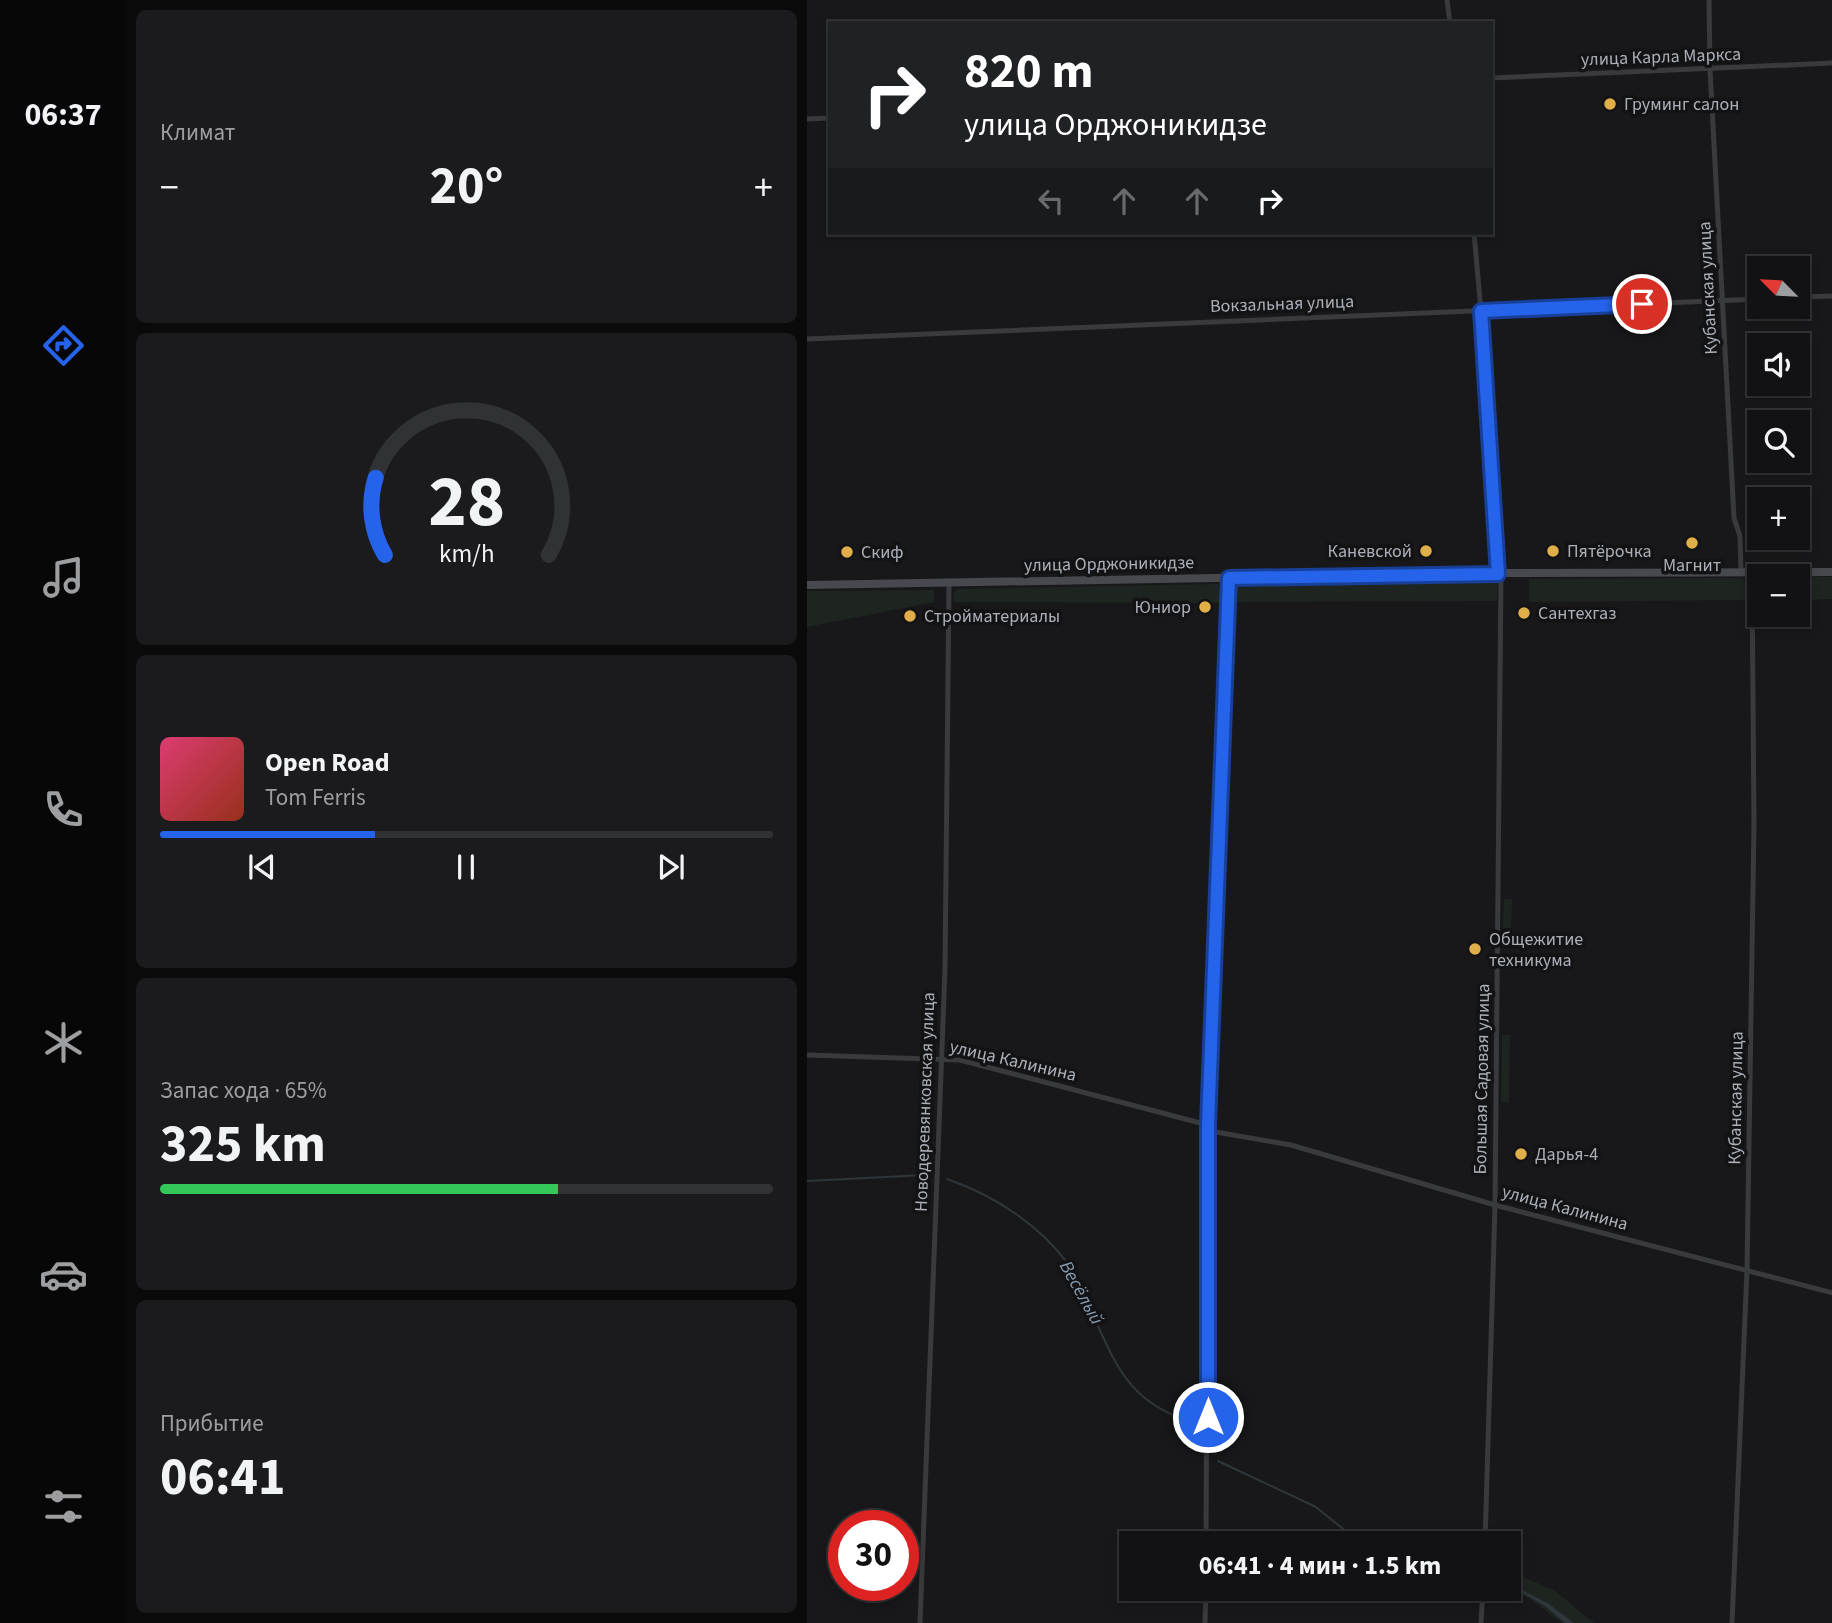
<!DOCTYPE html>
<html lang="ru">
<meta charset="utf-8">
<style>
body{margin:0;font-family:"Source Sans 3",sans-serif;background:#1b1b1d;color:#f1f3f6;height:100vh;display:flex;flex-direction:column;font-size:26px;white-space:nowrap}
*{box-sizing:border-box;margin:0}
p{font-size:23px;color:#9c9ea0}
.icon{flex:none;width:38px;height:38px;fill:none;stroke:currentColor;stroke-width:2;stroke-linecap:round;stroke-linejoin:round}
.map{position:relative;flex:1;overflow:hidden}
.side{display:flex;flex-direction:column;gap:10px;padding:10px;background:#0a0a0b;width:681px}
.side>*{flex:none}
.hud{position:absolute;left:21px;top:21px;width:665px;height:214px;border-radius:0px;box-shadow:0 4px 10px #0003,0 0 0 2px #313234;background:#202124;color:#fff;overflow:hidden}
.needle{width:46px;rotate:294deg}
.fabs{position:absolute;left:940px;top:256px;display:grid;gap:14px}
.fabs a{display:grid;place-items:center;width:63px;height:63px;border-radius:0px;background:#121214;box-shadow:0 4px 10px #0003,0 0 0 2px #313234;font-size:35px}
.speed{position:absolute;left:21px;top:1510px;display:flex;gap:14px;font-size:35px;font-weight:700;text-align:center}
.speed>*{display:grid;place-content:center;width:91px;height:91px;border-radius:50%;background:#121214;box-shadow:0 4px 10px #0003,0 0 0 2px #313234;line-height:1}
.speed .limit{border:10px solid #d22;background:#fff;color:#111}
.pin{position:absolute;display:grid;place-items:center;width:60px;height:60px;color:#fff;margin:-30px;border:4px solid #fff;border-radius:50%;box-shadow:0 2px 7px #0007}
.me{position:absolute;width:77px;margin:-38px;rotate:0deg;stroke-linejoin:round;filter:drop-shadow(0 0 5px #0008)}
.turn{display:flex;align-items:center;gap:24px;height:147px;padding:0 21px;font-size:32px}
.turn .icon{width:91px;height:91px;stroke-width:2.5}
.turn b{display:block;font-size:49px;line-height:60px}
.lanes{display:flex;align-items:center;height:66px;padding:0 21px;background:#0003;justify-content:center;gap:35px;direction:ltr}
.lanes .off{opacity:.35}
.big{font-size:52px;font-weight:700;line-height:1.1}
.side .tile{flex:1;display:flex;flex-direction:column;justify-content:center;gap:10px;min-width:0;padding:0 24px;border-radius:10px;background:#1b1b1d}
.side .dial{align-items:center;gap:0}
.dial svg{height:182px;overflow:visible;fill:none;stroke:#313234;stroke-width:7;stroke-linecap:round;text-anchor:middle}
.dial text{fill:#f1f3f6;stroke:none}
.song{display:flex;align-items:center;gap:21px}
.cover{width:84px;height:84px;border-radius:10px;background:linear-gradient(135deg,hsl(340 70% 55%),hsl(10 70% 35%))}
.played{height:7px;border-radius:4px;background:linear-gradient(90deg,#2563eb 35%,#313234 35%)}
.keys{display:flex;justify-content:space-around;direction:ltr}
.heat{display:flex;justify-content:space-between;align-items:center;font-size:38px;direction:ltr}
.charge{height:10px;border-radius:5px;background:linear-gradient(90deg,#34c759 65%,#313234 0)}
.trip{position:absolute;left:312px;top:1531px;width:402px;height:70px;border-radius:0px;background:#121214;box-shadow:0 4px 10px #0003,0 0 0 2px #313234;font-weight:700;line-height:70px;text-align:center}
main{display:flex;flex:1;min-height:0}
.tabs{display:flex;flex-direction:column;width:126px;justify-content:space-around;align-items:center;background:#070708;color:#9c9ea0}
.tabs .icon{width:49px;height:49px}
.tabs .active{color:#2563eb}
.tabs b{font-size:32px;color:#f1f3f6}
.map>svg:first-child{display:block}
</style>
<main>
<nav class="tabs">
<b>06:37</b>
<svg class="icon active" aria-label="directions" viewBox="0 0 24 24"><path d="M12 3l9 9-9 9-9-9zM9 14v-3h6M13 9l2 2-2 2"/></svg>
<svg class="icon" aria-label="music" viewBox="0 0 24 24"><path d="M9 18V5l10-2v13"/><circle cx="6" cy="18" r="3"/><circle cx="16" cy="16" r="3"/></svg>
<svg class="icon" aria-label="phone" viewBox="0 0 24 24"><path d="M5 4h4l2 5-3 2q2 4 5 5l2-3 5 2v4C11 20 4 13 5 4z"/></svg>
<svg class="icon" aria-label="climate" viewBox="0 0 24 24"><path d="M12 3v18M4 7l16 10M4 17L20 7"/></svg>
<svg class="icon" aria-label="car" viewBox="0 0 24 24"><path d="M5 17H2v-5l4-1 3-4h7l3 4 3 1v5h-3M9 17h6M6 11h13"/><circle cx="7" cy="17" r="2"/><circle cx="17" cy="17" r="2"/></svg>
<svg class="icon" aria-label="filters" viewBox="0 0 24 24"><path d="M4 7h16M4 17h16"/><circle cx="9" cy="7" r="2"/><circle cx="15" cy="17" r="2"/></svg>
</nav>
<section class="side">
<div class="tile"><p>Климат</p>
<div class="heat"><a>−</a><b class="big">20°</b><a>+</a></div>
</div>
<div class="tile dial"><svg viewBox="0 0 100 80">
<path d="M14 69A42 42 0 1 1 86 69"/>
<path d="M14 69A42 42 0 0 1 10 35" stroke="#2563eb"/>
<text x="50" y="56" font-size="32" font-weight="700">28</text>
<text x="50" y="72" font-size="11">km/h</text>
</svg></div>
<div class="tile">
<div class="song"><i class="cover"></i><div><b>Open Road</b><p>Tom Ferris</p></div></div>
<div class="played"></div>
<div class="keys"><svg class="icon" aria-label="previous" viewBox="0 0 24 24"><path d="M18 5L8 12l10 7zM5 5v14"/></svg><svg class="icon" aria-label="pause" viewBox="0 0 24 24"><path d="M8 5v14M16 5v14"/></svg><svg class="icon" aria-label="next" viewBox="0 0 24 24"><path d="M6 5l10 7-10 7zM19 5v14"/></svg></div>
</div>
<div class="tile"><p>Запас хода · 65%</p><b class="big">325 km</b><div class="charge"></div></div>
<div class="tile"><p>Прибытие</p><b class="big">06:41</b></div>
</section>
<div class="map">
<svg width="1026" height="1623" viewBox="0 0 1026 1623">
<rect width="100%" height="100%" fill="#18181a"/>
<g fill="#1e241f">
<path d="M990,577h35v22l-34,1z"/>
<path d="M935,578l6,5v17l-219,2v-23z"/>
<path d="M690,579v22l-265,1v-10l6,-9z"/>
<path d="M410,584l7,7v12l-271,-1 1,-9 3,-4z"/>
<path d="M127,590v12l-127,25v-36z"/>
<path d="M697,899h8l-1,29h-8z"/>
<path d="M695,1035h8l-1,67h-8z"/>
<path d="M702,1571l45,19 40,33h-32l-35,-26 -20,-8h2z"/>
</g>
<path fill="#2f363c" d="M702,1583l40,21 25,19h-9l-20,-17 -36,-20z"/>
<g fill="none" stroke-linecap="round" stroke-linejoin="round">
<g stroke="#2f363c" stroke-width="2">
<path d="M140,1179c46,16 92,45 121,85 8,11 13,25 19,38 28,60 39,102 109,121"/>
<path d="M0,1181l118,-6"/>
<path d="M411,1461l98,46 32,26 19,11"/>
</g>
<g stroke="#393a3e" stroke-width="5">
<path d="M640,0l3,23"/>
<path d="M902,0l1,69 24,449 6,18 1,37"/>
<path d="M684,78l342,-15"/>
<path d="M0,119l23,-1"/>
<path d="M667,233l7,78 17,263"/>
<path d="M990,297l36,-1"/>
<path d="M0,339l952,-40"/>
<path d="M0,1055l153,5 248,65"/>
<path d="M403,1131l81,14 204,60 338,88"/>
<path d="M399,1544l2,-419 21,-547"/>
<path d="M678,1544l10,-339 6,-632"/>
<path d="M113,1623l25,-654 4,-386"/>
<path d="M398,1623l1,-34"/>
<path d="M674,1623l2,-34"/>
<path d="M925,1623l15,-353 7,-445 -2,-252"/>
</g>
<path stroke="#47494e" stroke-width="8" d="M0,585l694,-12 332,-1"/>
</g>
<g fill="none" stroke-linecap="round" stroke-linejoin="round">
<g stroke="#184099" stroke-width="18">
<path id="route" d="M401,1417v-292l21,-547 269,-4 -17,-263 161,-7"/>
</g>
<use href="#route" stroke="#2563eb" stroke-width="12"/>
</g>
<g fill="#e1af49" stroke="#131315" stroke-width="2.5">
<circle cx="803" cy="104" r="7"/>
<circle cx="885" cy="543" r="7"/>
<circle cx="619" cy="551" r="7"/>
<circle cx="746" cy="551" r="7"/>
<circle cx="40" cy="552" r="7"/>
<circle cx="398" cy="607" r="7"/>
<circle cx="717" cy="613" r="7"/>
<circle cx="103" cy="616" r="7"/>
<circle cx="668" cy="949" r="7"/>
<circle cx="714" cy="1154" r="7"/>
</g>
<g text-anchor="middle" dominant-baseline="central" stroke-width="7" stroke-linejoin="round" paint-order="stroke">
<g font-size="18" fill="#abafb8" stroke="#131315">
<text transform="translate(854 57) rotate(-2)">улица Карла Маркса</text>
<text transform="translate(901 288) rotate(-93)">Кубанская улица</text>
<text transform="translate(475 304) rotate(-2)">Вокзальная улица</text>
<text transform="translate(302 564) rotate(-1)">улица Орджоникидзе</text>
<text transform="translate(206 1061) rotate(13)">улица Калинина</text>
<text transform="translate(675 1079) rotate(-89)">Большая Садовая улица</text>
<text transform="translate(929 1098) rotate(-89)">Кубанская улица</text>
<text transform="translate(118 1102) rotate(-88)">Новодеревянковская улица</text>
<text transform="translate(758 1208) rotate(15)">улица Калинина</text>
</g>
<g font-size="18" fill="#abafb8" stroke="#131315" text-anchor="start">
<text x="817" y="104">Груминг салон</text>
<text x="605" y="551" text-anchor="end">Каневской</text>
<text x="760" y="551">Пятёрочка</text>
<text x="54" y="552">Скиф</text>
<text x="885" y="565" text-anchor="middle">Магнит</text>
<text x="384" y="607" text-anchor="end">Юниор</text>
<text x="731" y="613">Сантехгаз</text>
<text x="117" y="616">Стройматериалы</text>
<text x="682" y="939">Общежитие<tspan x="682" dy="21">техникума</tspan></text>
<text x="728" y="1154">Дарья-4</text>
</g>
<g font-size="19" font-style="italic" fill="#869caf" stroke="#131315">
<text transform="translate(274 1293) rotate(61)">Весёлый</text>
</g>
</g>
</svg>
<div class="fabs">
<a><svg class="needle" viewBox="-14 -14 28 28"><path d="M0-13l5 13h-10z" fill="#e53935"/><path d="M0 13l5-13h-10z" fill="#9c9ea0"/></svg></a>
<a><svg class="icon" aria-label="sound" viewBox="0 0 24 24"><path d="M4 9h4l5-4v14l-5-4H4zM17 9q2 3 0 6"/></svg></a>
<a><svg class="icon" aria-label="search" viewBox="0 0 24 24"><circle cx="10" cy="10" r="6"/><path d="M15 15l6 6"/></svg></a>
<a>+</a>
<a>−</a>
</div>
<div class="speed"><div class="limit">30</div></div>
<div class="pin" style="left:835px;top:304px;background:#d93025"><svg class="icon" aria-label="arrive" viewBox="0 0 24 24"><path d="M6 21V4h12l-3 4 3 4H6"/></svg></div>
<svg class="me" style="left:401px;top:1417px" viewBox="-20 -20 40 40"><circle r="17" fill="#2563eb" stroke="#fff" stroke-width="3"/><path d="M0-11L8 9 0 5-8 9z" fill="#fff"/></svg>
<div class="trip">06:41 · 4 мин · 1.5 km</div>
<div class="hud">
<div class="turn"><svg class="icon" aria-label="right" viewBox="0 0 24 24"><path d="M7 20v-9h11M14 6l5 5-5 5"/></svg><div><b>820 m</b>улица Орджоникидзе</div></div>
<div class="lanes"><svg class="icon off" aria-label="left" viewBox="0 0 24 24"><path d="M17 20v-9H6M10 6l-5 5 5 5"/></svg><svg class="icon off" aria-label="ahead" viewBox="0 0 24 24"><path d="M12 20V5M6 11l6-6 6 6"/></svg><svg class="icon off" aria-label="ahead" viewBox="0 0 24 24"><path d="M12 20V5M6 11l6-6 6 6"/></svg><svg class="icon" aria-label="right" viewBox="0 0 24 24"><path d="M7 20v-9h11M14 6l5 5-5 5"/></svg></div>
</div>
</div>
</main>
